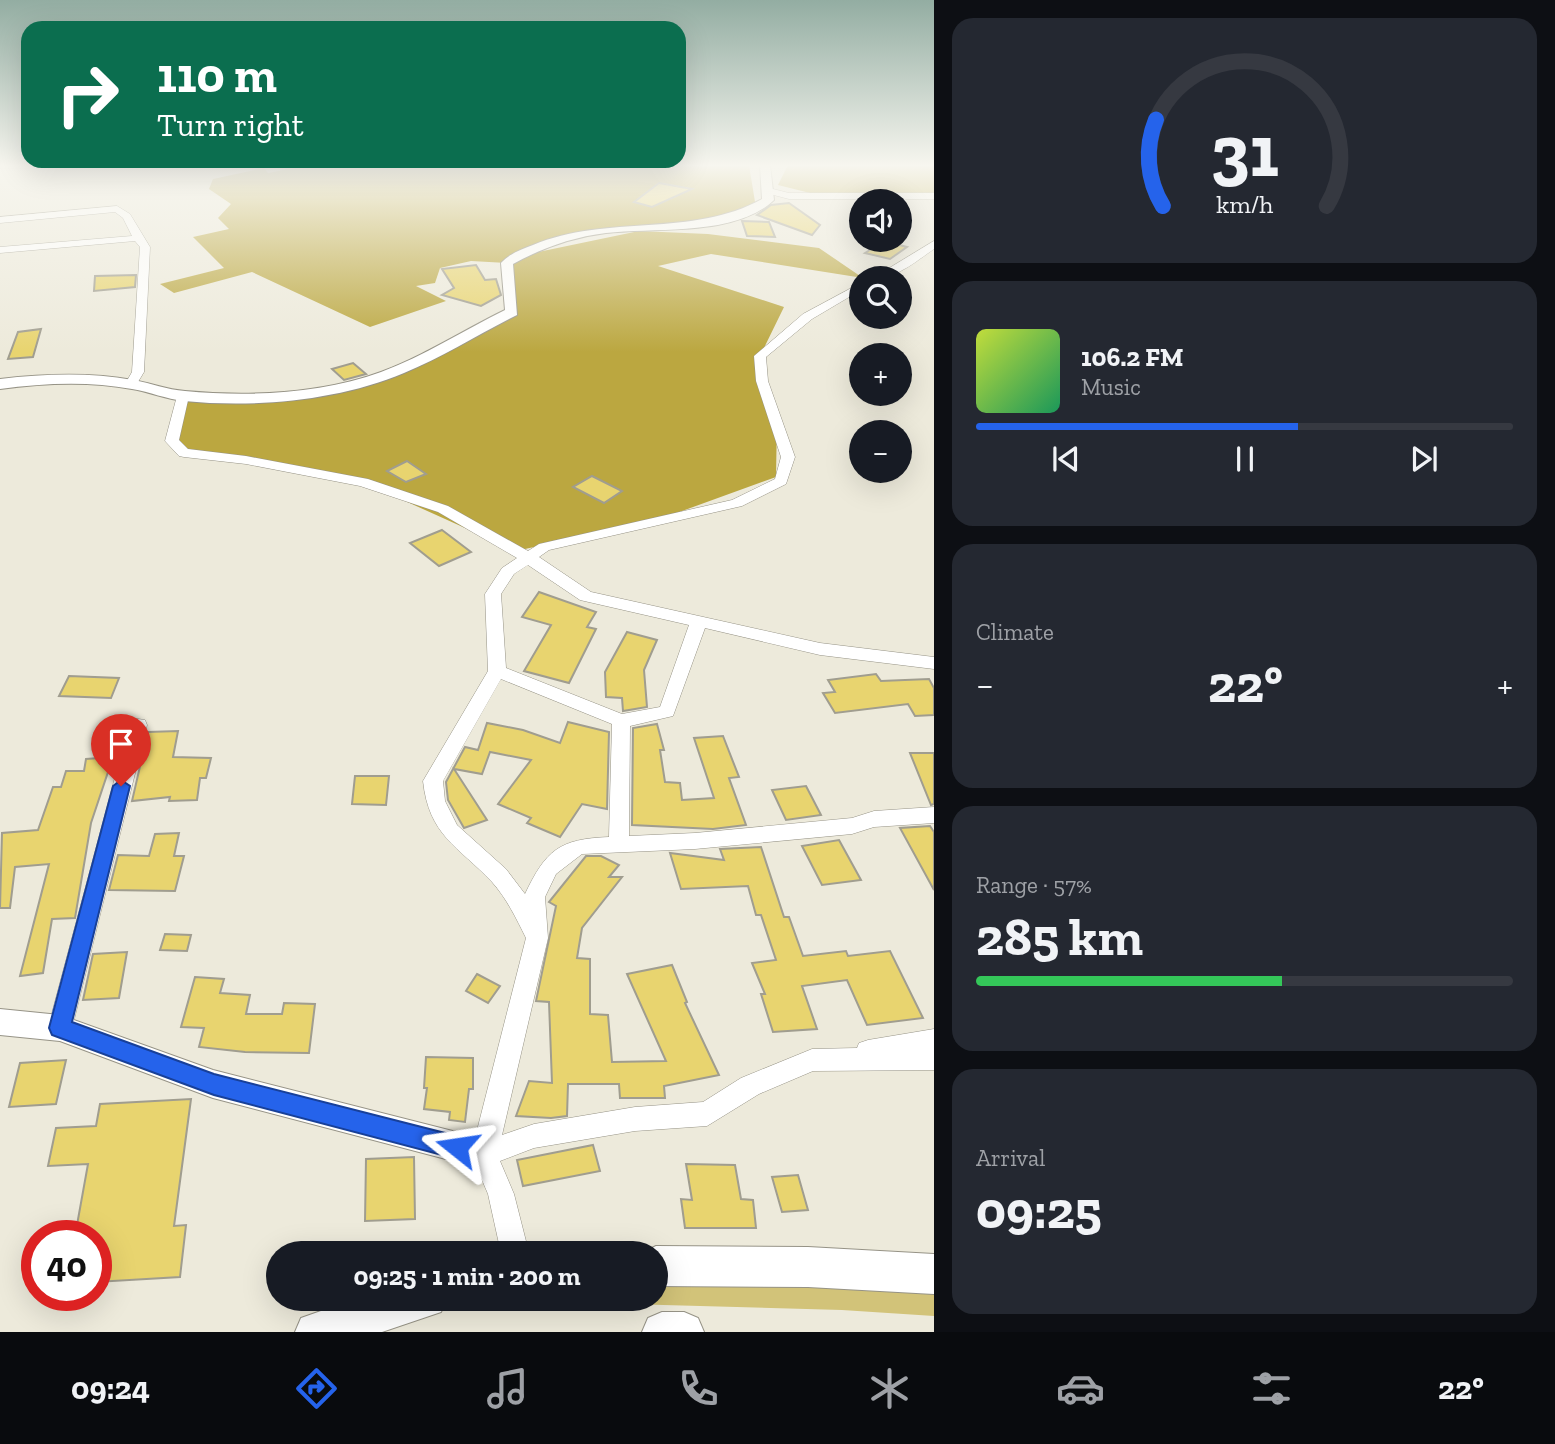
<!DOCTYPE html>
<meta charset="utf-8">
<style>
body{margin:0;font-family:"Zilla Slab",serif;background:#242831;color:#f1f3f6;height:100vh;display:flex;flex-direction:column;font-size:26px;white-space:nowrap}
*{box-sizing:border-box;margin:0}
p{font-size:23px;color:#9ea1a6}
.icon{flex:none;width:38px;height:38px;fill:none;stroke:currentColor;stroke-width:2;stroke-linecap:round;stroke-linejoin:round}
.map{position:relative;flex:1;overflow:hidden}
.sheet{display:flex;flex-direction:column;gap:18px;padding:18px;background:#0d0f14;width:621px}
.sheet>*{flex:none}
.guide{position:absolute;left:21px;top:21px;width:665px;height:147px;border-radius:21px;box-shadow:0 7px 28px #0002;background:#0b6e4f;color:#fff;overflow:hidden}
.buttons{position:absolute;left:849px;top:189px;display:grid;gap:14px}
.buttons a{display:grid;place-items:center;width:63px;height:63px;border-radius:50%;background:#171b24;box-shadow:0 7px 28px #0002;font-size:35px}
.speed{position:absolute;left:21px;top:1220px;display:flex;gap:14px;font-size:35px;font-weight:700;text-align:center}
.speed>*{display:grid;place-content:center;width:91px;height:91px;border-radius:50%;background:#171b24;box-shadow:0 7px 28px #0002;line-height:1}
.speed .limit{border:10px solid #d22;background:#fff;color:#111}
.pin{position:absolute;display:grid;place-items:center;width:60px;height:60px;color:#fff;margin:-72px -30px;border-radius:50% 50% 50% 0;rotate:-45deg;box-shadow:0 0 7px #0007}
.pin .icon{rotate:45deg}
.me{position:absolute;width:77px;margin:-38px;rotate:285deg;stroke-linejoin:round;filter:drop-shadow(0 0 5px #0008)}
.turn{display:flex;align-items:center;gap:24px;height:147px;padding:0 21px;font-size:32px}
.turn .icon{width:91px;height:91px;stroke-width:2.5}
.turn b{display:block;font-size:49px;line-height:60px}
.big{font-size:52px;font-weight:700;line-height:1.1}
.sheet .card{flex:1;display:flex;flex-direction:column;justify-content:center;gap:10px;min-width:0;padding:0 24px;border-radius:21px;background:#242831}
.sheet .dial{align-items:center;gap:0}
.dial svg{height:182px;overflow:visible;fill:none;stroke:#363941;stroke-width:7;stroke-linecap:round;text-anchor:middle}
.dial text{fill:#f1f3f6;stroke:none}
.song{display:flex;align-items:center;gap:21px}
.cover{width:84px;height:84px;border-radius:10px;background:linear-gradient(135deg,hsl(70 70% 55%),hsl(150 70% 35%))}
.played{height:7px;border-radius:4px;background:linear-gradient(90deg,#2563eb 60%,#363941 60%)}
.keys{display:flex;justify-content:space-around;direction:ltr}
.heat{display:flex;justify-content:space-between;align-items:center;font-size:38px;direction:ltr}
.charge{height:10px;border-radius:5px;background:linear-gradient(90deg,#34c759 57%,#363941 0)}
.trip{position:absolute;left:266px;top:1241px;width:402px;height:70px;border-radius:35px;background:#171b24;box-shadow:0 7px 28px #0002;font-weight:700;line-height:70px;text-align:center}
.tabs{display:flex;height:112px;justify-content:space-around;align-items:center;background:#090b0e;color:#9ea1a6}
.tabs .icon{width:49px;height:49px}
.tabs .on{color:#2563eb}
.tabs b{font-size:32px;color:#f1f3f6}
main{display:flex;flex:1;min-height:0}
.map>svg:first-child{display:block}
</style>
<main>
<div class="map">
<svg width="934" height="1332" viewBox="0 0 934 1332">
<rect width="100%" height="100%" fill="#edeadb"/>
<path fill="#d2c379" d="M826,1284l108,6v26l-92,-6 -215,-6 -1,-5 30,-1v-11z"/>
<g fill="#bba740">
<path d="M293,165h456l7,43 -23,9 -167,20 -47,19 120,-25 69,3 111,14 44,30 -152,-24 -53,12 126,41 -24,49 17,62 -1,59 -116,42 -144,32 -153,-69 -185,-35 5,-51 88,-2 67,-5 104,-42 69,-35 -4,-49 -36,-2 -31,7 -5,15 -19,3 30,15 -76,26 -118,-55 -78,21 -14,-9 64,-16 -31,-31 36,-8 -11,-11 13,-14 -22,-15 4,-10 51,-11 4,5 26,-5z"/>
<path d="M788,165h146v32l-112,-1 -44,-11z"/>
</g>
<g fill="#e8d46f" stroke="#a09d8f" stroke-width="2">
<path d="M659,183l33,6 -40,18 -18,-5z"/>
<path d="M789,203l31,22 -8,10 -55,-20 14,-10z"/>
<path d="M742,221l27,1 6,15 -28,-1z"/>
<path d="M884,241l23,6 -17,12 -25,-6z"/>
<path d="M476,265l9,15 11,-1 5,16 -20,11 -39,-11 12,-7 -12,-19z"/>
<path d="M136,275l-1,12 -41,4 1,-15z"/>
<path d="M41,329l-8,28 -25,2 10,-27z"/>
<path d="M353,363l13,11 -22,6 -12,-11z"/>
<path d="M407,461l19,13 -20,8 -19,-11z"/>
<path d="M592,476l30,15 -18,12 -31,-16z"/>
<path d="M442,530l29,22 -32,14 -29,-23z"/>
<path d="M539,592l57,20 -9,15 9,2 -27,54 -45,-12 27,-46 -29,-8z"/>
<path d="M627,632l30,8 -13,30 3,37 -24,4 -1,-13 -16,-1 -1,-25z"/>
<path d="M876,674l5,7 48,-2 5,9v27l-19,1 -7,-12 -73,9 -12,-20 12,-1 -7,-12z"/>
<path d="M69,676l50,2 -8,20 -52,-2z"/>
<path d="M568,722l41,10 -2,77 -25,-5 -22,33 -33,-14 4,-5 -33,-14 33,-44 -41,-8 -8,22 -28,-5 33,51 -23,8 -16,-28 -2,-18 19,-35 13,3 9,-27 36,7 37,13z"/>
<path d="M657,724l7,26h-4l5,32 15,1 2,17 32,-2 -20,-60 29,-2 16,41 -10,1 17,47 -33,4 -81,-4 1,-97z"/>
<path d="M178,731l-5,26 38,1 -5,20h-6l-3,22 -28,1 1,-4 -38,4 16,-69z"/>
<path d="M910,753h24v51l-3,1z"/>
<path d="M113,757l-22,66 -16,95 -23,1 -9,54 -23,3 29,-112 -34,3 -5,41h-10l2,-75 36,-3 15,-43h8l5,-16h18l2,-12z"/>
<path d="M355,776h34l-3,29 -34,-1z"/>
<path d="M806,786l15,29 -35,5 -14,-30z"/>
<path d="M930,826l4,6v58l-34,-62z"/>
<path d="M179,833l-5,23h10l-9,35 -66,-1 9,-35 31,1 6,-22z"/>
<path d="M839,840l22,40 -39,5 -20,-39z"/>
<path d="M761,847l23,70h5l14,39 43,-5 2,5 42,-5 33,67 -56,7 -20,-45 -45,6 15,43 -44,3 -12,-38h4l-13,-31 24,-3 -15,-45h-5l-8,-29 -67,3 -11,-36 54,7 -4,-11z"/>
<path d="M586,856h15l18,9 -10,12h13l-40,51 -5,30 13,1v55l18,1 4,47 54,-1 -39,-87 45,-9 15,37 -2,1 34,72 -55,11 1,12h-45l-1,-14h-51l-1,32 -16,2 -35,-2 13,-35 23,2 -3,-81 -13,-1 20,-95 -7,-4z"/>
<path d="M165,934l26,1 -4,16 -27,-1z"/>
<path d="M127,952l-8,46 -36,2 10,-46z"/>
<path d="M477,974l23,12 -12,17 -22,-12z"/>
<path d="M195,977l29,2 -4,14 30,2 -4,19h36l2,-11 31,1 -6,49 -64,-1 -46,-5 5,-19 -23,-1z"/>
<path d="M426,1057l47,1v31h-4l-4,33 -16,-2 1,-8 -26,-3 3,-21h-3z"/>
<path d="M66,1060l-10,44 -47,3 11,-44z"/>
<path d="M191,1099l-17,127 12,-1 -6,52 -84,5v-46h-21l13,-72 -40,2 8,-38 40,-2 4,-22z"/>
<path d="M593,1145l7,26 -77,15 -6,-26z"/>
<path d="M414,1157l1,62 -50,2 1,-62z"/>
<path d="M686,1164l49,1 6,34 12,1 3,28h-71l-4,-29 11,1z"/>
<path d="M798,1175l10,35 -26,2 -10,-35z"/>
</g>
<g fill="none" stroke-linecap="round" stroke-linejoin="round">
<g stroke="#969386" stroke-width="1">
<g id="minor">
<path d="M769,188l20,5h145v6h-145l-23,-6 -2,-2z"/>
<path d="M117,206l13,8 20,33 -6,125 -9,15 -4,1 -6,-4 7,-12 8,-125 -5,-6 -135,12v-6l132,-11 -9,-18 -8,-6 -115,11v-6z"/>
<path d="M934,241v8c-19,13 -38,30 -61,29z"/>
<path d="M861,283v7l-49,29 -46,38 2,24 27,76 -9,27 -44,22 -193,44 -10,7 52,35 229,51 114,14v12l-114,-14 -115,-27 -32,88 -43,10 -1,110 66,-3 157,-15 22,-7 60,-4v16l-60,4 -22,7 -157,15 -113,5 -26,20 -11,23 3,41 -46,197 32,-11 101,-17 68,-5 38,-24 71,-29 45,-1 2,-5 9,-3 66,-11v41l-121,1 -54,23 -52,32 -72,5 -101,17 -34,13 14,33 15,59h-28l-13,-59 -17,-40 55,-216c-10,-20 -19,-39 -34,-56 -34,-36 -63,-46 -69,-101l65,-110 -3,-77 17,-26 15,-10 -79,-46 -78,-26 -114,-22 -62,-7 -5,-1 -14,-15 12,-45 6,-4 6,4 -10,44 9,9 58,7 122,23 80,27 80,45 11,-7 193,-44 43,-21 6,-22 -25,-76 -2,-25 49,-42zM528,565l52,35 109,25 -29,82 -38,7 -116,-46 -5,-74 13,-20zM501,679l111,45 -3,113c-50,2 -63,13 -84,57l-19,-25 -49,-44 -12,-24 -2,-20z"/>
<path d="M138,719l7,1 2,5 -75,303 -4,8 -8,3 -8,-3 -4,-8 81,-303 2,-5z"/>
</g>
</g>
<g stroke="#969386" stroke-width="2">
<g id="tertiary">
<path d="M760,165h10l4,35c-39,37 -119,27 -168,33 -33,4 -64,15 -93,31l4,51c-38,19 -74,42 -113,58 -67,28 -149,35 -220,28 -18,-2 -34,-9 -52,-12 -43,-8 -88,-6 -132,0v-10c44,-5 89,-7 133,1 18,3 34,10 52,11 63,6 136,3 196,-19 43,-16 83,-42 124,-62l-4,-47c8,-9 21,-14 32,-18 74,-31 159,-7 229,-46z"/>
<path d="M0,1009l60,6 153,55 271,69 11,4 5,11 -5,11 -11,4 -271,-71 -153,-57 -60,-6z"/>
</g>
</g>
<g stroke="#969386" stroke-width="2">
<g id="secondary">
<path d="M656,1246l152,1 126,7v40l-126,-7 -152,-1v-33h-14z"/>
<path d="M358,1298h89l-6,14 -59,20h-87l6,-14z"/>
<path d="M662,1312h22l14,6 6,14h-62l6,-14z"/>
</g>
</g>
<use href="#minor" fill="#fff" fill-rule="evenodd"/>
<use href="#tertiary" fill="#fff" fill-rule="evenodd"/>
<use href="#secondary" fill="#fff" fill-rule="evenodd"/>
</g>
<linearGradient id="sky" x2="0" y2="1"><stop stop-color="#93ada2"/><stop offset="0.47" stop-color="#f7f6ef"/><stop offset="1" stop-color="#f7f6ef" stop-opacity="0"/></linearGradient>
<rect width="934" height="352" fill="url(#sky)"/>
<path fill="#2563eb" stroke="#184099" stroke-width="2" d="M121,780l9,6 -58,236 142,52 243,62 8,3 4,8 -4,8 -8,4 -243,-64 -162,-60 -3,-7 64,-242z"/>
</svg>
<div class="buttons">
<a><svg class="icon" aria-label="sound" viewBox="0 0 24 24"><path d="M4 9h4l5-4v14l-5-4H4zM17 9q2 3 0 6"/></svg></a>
<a><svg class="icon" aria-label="search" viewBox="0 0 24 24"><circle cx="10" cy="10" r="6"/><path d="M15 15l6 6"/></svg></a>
<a>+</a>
<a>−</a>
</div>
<div class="speed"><div class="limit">40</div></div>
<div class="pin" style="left:121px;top:786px;background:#d93025"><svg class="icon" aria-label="arrive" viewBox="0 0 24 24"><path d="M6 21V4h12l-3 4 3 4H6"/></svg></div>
<svg class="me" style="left:457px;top:1147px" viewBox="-20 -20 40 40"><path d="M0-17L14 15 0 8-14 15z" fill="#2563eb" stroke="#fff" stroke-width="4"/></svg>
<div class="trip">09:25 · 1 min · 200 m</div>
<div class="guide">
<div class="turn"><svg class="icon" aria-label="right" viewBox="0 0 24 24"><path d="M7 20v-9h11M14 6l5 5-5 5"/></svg><div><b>110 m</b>Turn right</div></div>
</div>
</div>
<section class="sheet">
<div class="card dial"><svg viewBox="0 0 100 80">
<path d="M14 69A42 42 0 1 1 86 69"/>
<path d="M14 69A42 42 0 0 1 11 31" stroke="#2563eb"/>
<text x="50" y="56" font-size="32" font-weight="700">31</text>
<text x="50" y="72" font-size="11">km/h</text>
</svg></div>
<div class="card">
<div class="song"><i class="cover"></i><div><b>106.2 FM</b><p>Music</p></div></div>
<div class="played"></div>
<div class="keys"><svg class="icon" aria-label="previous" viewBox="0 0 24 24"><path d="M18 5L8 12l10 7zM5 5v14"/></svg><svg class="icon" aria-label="pause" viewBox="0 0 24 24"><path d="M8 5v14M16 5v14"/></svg><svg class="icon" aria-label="next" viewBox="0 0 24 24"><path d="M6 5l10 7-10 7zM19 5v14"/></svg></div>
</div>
<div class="card"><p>Climate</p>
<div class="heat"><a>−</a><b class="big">22°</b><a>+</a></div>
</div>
<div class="card"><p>Range · 57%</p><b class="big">285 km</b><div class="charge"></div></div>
<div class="card"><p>Arrival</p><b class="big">09:25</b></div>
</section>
</main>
<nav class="tabs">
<b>09:24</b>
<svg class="icon on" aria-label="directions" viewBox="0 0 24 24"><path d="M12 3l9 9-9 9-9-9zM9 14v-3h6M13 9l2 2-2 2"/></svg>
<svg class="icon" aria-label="music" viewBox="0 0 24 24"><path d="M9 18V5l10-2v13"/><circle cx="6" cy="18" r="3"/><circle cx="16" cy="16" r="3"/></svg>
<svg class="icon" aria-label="phone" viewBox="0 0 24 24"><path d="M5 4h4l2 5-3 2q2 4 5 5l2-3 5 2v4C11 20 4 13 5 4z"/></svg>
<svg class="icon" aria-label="climate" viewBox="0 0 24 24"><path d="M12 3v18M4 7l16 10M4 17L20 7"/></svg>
<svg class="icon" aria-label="car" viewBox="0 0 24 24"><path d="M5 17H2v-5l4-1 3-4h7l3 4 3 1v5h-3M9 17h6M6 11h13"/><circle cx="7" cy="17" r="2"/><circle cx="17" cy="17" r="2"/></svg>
<svg class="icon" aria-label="filters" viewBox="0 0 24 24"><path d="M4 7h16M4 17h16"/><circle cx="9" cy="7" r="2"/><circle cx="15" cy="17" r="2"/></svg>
<b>22°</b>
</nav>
